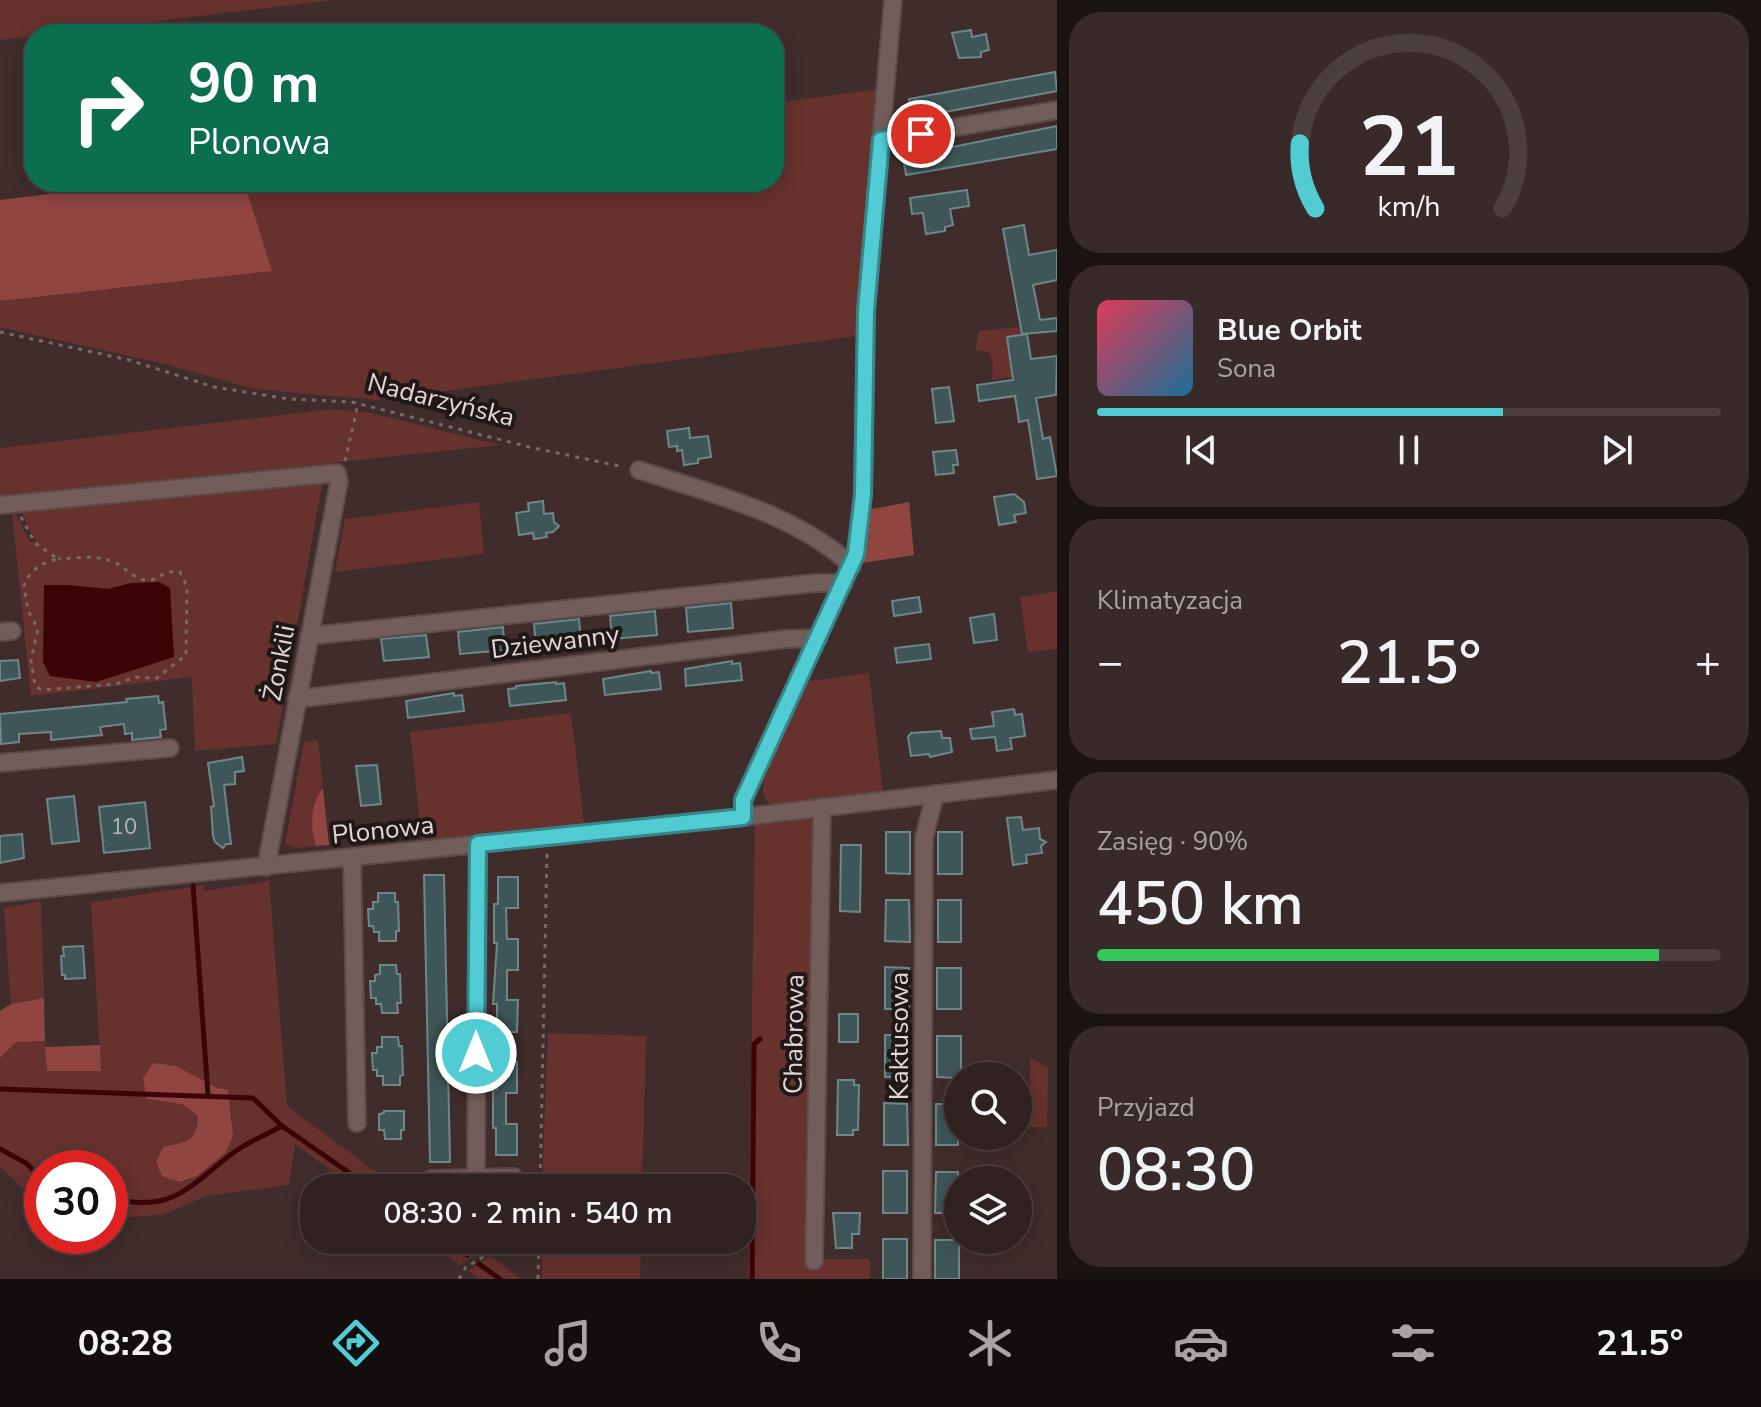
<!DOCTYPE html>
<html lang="pl">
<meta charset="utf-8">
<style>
body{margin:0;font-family:"Nunito Sans",sans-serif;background:#382a29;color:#f1f3f6;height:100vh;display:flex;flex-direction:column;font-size:30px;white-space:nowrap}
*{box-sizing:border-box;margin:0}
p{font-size:26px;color:#a8a4a5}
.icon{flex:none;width:44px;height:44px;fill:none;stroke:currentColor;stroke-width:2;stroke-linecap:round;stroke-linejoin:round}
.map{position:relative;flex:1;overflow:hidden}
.details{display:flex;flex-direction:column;gap:12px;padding:12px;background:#1a1312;width:704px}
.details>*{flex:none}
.guide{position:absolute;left:24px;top:24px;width:760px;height:168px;border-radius:32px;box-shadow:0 4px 20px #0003,0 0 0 2px #4b3f3e;background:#0b6e4f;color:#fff;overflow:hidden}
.tools{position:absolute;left:944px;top:1062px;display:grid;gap:16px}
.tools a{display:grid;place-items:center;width:88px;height:88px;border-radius:50%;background:#302220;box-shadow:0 4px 20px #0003,0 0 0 2px #4b3f3e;font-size:40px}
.speed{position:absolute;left:24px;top:1150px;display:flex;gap:16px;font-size:40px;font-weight:700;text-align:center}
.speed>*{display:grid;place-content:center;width:104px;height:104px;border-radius:50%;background:#302220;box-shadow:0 4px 20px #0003,0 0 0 2px #4b3f3e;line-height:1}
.speed .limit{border:12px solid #d22;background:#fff;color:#111}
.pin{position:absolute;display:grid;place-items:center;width:68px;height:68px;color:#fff;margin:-34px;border:4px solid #fff;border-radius:50%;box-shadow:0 2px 8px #0007}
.me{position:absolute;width:88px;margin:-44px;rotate:0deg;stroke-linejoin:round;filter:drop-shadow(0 0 6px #0008)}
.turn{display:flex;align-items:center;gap:28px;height:168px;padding:0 32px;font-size:36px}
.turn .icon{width:104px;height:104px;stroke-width:2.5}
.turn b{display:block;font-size:56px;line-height:68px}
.big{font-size:60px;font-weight:600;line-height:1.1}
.details .tile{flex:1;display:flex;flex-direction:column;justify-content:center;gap:12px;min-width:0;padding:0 28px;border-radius:32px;background:#382a29}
.details .dial{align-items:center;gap:0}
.dial svg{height:208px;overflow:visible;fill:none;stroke:#4b3f3e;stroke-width:7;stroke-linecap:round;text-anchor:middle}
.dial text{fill:#f1f3f6;stroke:none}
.song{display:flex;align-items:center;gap:24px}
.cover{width:96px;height:96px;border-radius:12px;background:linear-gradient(135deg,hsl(350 70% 55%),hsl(200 70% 35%))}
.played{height:8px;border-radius:4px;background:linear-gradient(90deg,#51ccd3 65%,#4b3f3e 65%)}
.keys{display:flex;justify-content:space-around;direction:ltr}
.heat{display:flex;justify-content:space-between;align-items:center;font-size:44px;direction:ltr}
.charge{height:12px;border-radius:6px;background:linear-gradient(90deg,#34c759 90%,#4b3f3e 0)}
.trip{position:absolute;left:300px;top:1174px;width:456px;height:80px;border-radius:32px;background:#302220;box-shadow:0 4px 20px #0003,0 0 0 2px #4b3f3e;font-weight:600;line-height:80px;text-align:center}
.dock{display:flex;height:128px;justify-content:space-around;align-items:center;background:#130e0d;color:#a8a4a5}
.dock .icon{width:56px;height:56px}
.dock .active{color:#51ccd3}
.dock b{font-size:36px;color:#f1f3f6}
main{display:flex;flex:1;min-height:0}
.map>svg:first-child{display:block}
</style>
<main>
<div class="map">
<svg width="1057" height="1279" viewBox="0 0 1057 1279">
<rect width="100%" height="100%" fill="#402d2b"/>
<g fill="#67312d" fill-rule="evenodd">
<path d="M0,0h333l-333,40z"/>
<path d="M881,89l-12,99 -12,148 -480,64 -123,-11 -85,-24 -169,-38v-26l271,-30 -27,-89h530v-79z"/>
<path d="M1018,327l9,7 -20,3 5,40 -20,3 1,-16 -3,-11 -15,-3 4,-19z"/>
<path d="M334,409l37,4 129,32 -500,53v-50z"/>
<path d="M323,478l-47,266 -81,7 -3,-74 -161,19 -19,-183 4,1 14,28 7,-1 -5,-5 -10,-24z"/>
<path d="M479,502l5,52 -149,18 10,-53z"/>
<path d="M1057,591v58l-29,3 -8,-55z"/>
<path d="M869,673l14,120 -113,13 -7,-13 1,-17 38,-94z"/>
<path d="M571,713l13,110 -162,18 -12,-109z"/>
<path d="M318,740l5,48 -9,15 -1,32 3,11 -20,2 -11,-4 19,-102z"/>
<path d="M808,816l9,8 5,435h48v20h-122l7,-458z"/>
<path d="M269,881l18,225 111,82h-43l-60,-44 -6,41 -83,11 -44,19 -52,3v-50h-68v33l-22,-15 -20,-20v-108l16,-17h29l2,30h54l-10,-169 113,-17v6zM196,1079l19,8 13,3c7,51 9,53 -31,86l-34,-29c24,-6 32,-4 35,-31l-16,-13 -35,-4z"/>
<path d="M41,901l3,97 -33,6 -7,-96z"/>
<path d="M548,1033l98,3 -4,152h-100z"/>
<path d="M1030,1058l18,10 -1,59h-17z"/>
<path d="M426,1240h45l13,9 -24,16z"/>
<path d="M542,1240h99l-1,39h-98z"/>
<path d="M490,1256l31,23h-42l-11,-8z"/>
</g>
<g fill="#914540">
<path d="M146,182h98l28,89 -272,30v-101z"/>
<path d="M909,502l5,53 -52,8 5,-53z"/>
<path d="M323,788l6,57 -13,1c-6,-19 -6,-42 7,-58z"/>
<path d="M44,998l1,43 -29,1 -16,16v-47l11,-7z"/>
<path d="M100,1045l1,26h-54l-2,-24z"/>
<path d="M153,1063l23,3 39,21 13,3 5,46 -7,16 -29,24 -18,6 -17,-6 -6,-14 7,-15c24,-6 33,-4 35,-31l-16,-12 -35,-5 -4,-21z"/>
</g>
<path fill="#3b0507" d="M159,582l11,6 4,69 -78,25 -46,-6 -7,-14 1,-77h25l39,4 23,-6z"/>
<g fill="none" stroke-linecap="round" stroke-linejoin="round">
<g stroke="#3b0507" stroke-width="5">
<path d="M193,885l15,210"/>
<path d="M0,1089l253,9 29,28 89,62"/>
<path d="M0,1149l26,14 16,16"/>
<path d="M110,1198c62,16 78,-11 123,-45 14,-11 33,-18 49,-27"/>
<path d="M445,1240l22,15"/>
<path d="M479,1264l21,15"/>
<path d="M752,1279l2,-235 6,-5"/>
</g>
</g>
<g fill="#3f5658" stroke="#6e8788" stroke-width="2">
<path d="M971,30l1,7 14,-3 3,16 -8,2v5l-22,1 -7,-25z"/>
<path d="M1055,72l2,19 -144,27 -4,-19z"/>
<path d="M1057,126v23l-151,26 -3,-18z"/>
<path d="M967,190l2,16 -19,3 3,16 -8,2v4l-19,3 -3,-21 -11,1 -2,-16z"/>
<path d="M1024,225l5,30 28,-5v30l-24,5 7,35 17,-2v13l-35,3 -19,-105z"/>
<path d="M1027,334l4,25 26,-3 -1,39 -20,3 7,41 7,-2 7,39 -20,3 -9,-59 -9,2 -4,-26 -36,5 -2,-16 36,-5 -6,-43z"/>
<path d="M949,387l5,34 -18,2 -4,-34z"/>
<path d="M689,428l1,10 18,-2 3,21 -13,2v4l-14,2 -2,-15 -5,1v-5l-8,1 -2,-16z"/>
<path d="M956,450l2,15h-5l1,8 -18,2 -3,-23z"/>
<path d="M1014,494l10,8 2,11 -12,2 2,7 -17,3 -5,-28z"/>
<path d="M543,501l1,13 9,-1 1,9 5,4 -6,6 -7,1 1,4 -13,2 -1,-6 -14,2 -3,-22 13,-2 -1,-8z"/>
<path d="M919,597l2,15 -27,4 -2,-15z"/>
<path d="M731,603l2,25 -45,4 -2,-24z"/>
<path d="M655,611l2,24 -45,4 -2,-23z"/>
<path d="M994,614l3,26 -23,3 -4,-25z"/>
<path d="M579,619l2,23 -45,5 -2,-23z"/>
<path d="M503,627l2,23 -45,4 -2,-22z"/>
<path d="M426,635l3,22 -45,4 -3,-22z"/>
<path d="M929,644l2,15 -34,4 -2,-15z"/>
<path d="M18,660l2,18 -20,3v-20z"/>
<path d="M732,661v3l8,-1 2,17 -56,6 -1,-17z"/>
<path d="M651,671v2l8,-1 2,17 -56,6 -2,-16z"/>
<path d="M556,682v2l8,-1 2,17 -56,6 -2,-17 8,-1v-2z"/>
<path d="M454,693v3l8,-1 2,16 -56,7 -2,-17z"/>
<path d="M158,696l1,7 4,-1 3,27 -6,1 1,7 -29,3v-7l-7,1 -1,-10 -24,3 2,8 -51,5v-8l-32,2v8l-18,2 -1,-30 127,-12 -1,-3z"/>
<path d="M1014,709l1,6 7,-1 3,22 -15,2 2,11 -15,2 -2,-14 -23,2 -2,-10 24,-3 -2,-14z"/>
<path d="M941,731l1,7h8l2,14 -22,5 -1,-3 -18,2 -3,-19 3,-4z"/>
<path d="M242,757l2,14 -9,1v12l-11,1 7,59h-5l-3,4 -8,-6 -2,-6 -2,-29 3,-1 -6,-43z"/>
<path d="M377,765l4,39 -20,2 -5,-40z"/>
<path d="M74,796l5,45 -27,3 -5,-45z"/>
<path d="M145,802l5,46 -46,5 -5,-46z"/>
<path d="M1021,817l2,13 16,-2 1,11 6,3 -5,4 1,7 -16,2 1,8 -14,2 -6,-47z"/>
<path d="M886,832h24v42l-24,-1z"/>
<rect x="938" y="832" width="24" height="42"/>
<path d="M22,834l2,24 -24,5v-27z"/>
<path d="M841,845h20l-1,67 -20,-1z"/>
<path d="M424,875h20l6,287h-20z"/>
<path d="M498,877h20v31h-12l1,31h11v31h-11v30h11l-1,32h-11v30h11v31h-11v31h11v31h-21v-27h-3v-39h4v-23h-4v-39h4v-23h-4l4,-61h-3v-39h4z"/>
<path d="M378,893h17v9h3l1,29h-3v10h-17v-9h-5l-1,-6h-4l-1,-17h5v-7h5z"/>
<path d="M886,900h23l1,42 -25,-1z"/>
<rect x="938" y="900" width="23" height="42"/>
<path d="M83,946l2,32 -20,1v-4h-3l-1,-19h3l-1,-9z"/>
<path d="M380,965h16l1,9h3l1,29h-4l1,10h-16l-1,-9h-5v-6h-5l-1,-17h5v-6l5,-1z"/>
<path d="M885,967l24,1v41h-24z"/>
<rect x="937" y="968" width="24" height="41"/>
<rect x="839" y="1014" width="19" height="28"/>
<rect x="885" y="1035" width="24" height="42"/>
<path d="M937,1036h24v40l-3,2 -21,-1z"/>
<path d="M382,1037h16l1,9h3l1,29 -3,1v9h-17v-9h-6v-6h-4l-1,-17h5v-6h5z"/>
<path d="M838,1080h16v5h5l-1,45h-5v5h-16z"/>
<path d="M884,1103l23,1 1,41h-24z"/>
<rect x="936" y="1104" width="22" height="41"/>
<path d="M384,1111h20v19h-3v9h-16l-1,-9h-5v-16l5,-1z"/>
<rect x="883" y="1171" width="24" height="42"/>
<path d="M936,1172h22v41h-23z"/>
<path d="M833,1213h27l-1,21h-7v14h-16z"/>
<rect x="883" y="1239" width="24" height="40"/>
<rect x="935" y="1240" width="24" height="39"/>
</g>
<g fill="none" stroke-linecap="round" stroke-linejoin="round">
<g stroke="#5b4b49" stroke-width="20">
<g id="minor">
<path d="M881,140l176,-30"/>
<path d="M639,470c73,24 156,43 213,96"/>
<path d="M0,505l337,-32 2,9 -73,385"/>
<path d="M0,632l12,-1"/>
<path d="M309,636l506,-53h29"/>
<path d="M297,699l489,-60 32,-1"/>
<path d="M0,763l170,-15"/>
<path d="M743,817v-17l113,-246 7,-60 3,-183 27,-311"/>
<path d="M352,858l5,265"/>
<path d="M0,893l743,-76 314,-37"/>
<path d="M476,1178l2,-334"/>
<path d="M431,1179l83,-2"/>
<path d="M814,1261l8,-454"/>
<path d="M922,1279l2,-441 11,-44"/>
</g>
</g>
<g stroke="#7a6967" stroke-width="3" stroke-dasharray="4 6" stroke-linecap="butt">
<path d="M0,332l129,28 85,27 75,12 63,3 177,45 95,20"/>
<path d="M345,461l13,-57"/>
<path d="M21,517l14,26 23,16c-15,3 -29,11 -34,27l4,25 10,18 -7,31 4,26 7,4 74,-6 20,-7 21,1 29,-23 1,-68 -7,-15c-16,-3 -18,6 -30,8 -13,2 -24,-12 -34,-17 -18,-9 -39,-5 -58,-4"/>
<path d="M540,1188l7,-336"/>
<path d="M459,1279l7,-12 46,-27"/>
<path d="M538,1279l1,-39"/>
</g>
<use href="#minor" stroke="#735d5b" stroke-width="16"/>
</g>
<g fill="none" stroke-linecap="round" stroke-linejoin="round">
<g stroke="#358589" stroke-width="20">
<path id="route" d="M476,1053l2,-209 265,-27v-17l113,-246 7,-60 3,-183 15,-171 40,-6"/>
</g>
<use href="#route" stroke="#51ccd3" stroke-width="14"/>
</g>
<g text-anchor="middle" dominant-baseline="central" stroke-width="8" stroke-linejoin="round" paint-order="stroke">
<g font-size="22" fill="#bab6b6">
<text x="124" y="827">10</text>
</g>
<g font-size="26" fill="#e3d6d5" stroke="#201717">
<text transform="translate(441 400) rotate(14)">Nadarzyńska</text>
<text transform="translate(555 642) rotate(-7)">Dziewanny</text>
<text transform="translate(279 663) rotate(-79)">Żonkili</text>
<text transform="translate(383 830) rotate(-6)">Plonowa</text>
<text transform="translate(794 1034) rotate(-89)">Chabrowa</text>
<text transform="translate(899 1036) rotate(-90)">Kaktusowa</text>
</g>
</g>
</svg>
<div class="tools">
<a><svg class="icon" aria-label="search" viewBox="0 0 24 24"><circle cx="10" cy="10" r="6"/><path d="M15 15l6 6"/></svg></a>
<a><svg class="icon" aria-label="layers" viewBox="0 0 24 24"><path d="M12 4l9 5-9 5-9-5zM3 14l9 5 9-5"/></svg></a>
</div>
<div class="speed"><div class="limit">30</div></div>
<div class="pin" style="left:921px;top:134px;background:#d93025"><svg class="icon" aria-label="arrive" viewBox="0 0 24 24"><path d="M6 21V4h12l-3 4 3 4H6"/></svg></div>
<svg class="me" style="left:476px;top:1053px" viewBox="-20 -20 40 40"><circle r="17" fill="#51ccd3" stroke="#fff" stroke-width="3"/><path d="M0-11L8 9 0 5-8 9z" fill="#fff"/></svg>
<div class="trip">08:30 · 2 min · 540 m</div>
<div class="guide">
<div class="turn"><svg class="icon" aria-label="right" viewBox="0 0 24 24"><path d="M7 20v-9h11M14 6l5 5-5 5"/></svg><div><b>90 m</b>Plonowa</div></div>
</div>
</div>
<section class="details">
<div class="tile dial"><svg viewBox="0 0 100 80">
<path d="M14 69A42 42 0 1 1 86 69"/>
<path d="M14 69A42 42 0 0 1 8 44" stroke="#51ccd3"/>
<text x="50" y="56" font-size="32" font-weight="700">21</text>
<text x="50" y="72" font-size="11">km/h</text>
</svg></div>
<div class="tile">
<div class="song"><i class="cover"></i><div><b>Blue Orbit</b><p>Sona</p></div></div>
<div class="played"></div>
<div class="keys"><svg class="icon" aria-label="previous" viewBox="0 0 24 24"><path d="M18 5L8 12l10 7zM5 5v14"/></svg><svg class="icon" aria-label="pause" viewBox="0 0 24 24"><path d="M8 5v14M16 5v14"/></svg><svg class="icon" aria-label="next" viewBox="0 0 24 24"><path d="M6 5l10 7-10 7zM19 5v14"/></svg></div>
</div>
<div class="tile"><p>Klimatyzacja</p>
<div class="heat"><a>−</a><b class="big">21.5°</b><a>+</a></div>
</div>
<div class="tile"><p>Zasięg · 90%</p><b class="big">450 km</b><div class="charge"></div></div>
<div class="tile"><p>Przyjazd</p><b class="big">08:30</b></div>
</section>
</main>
<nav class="dock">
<b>08:28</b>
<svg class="icon active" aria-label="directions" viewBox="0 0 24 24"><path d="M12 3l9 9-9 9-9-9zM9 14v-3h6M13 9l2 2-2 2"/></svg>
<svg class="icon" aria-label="music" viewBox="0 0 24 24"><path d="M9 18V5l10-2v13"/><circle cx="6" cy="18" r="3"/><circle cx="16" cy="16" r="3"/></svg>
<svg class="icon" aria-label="phone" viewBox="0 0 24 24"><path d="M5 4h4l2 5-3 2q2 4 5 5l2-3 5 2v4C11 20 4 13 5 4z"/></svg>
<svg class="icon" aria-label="climate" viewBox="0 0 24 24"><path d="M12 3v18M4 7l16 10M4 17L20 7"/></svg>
<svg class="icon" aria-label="car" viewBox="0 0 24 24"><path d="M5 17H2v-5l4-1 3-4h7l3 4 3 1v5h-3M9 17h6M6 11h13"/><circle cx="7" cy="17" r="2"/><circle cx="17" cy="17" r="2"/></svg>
<svg class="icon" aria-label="filters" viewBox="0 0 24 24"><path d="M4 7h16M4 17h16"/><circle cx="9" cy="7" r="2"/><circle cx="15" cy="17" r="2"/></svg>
<b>21.5°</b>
</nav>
